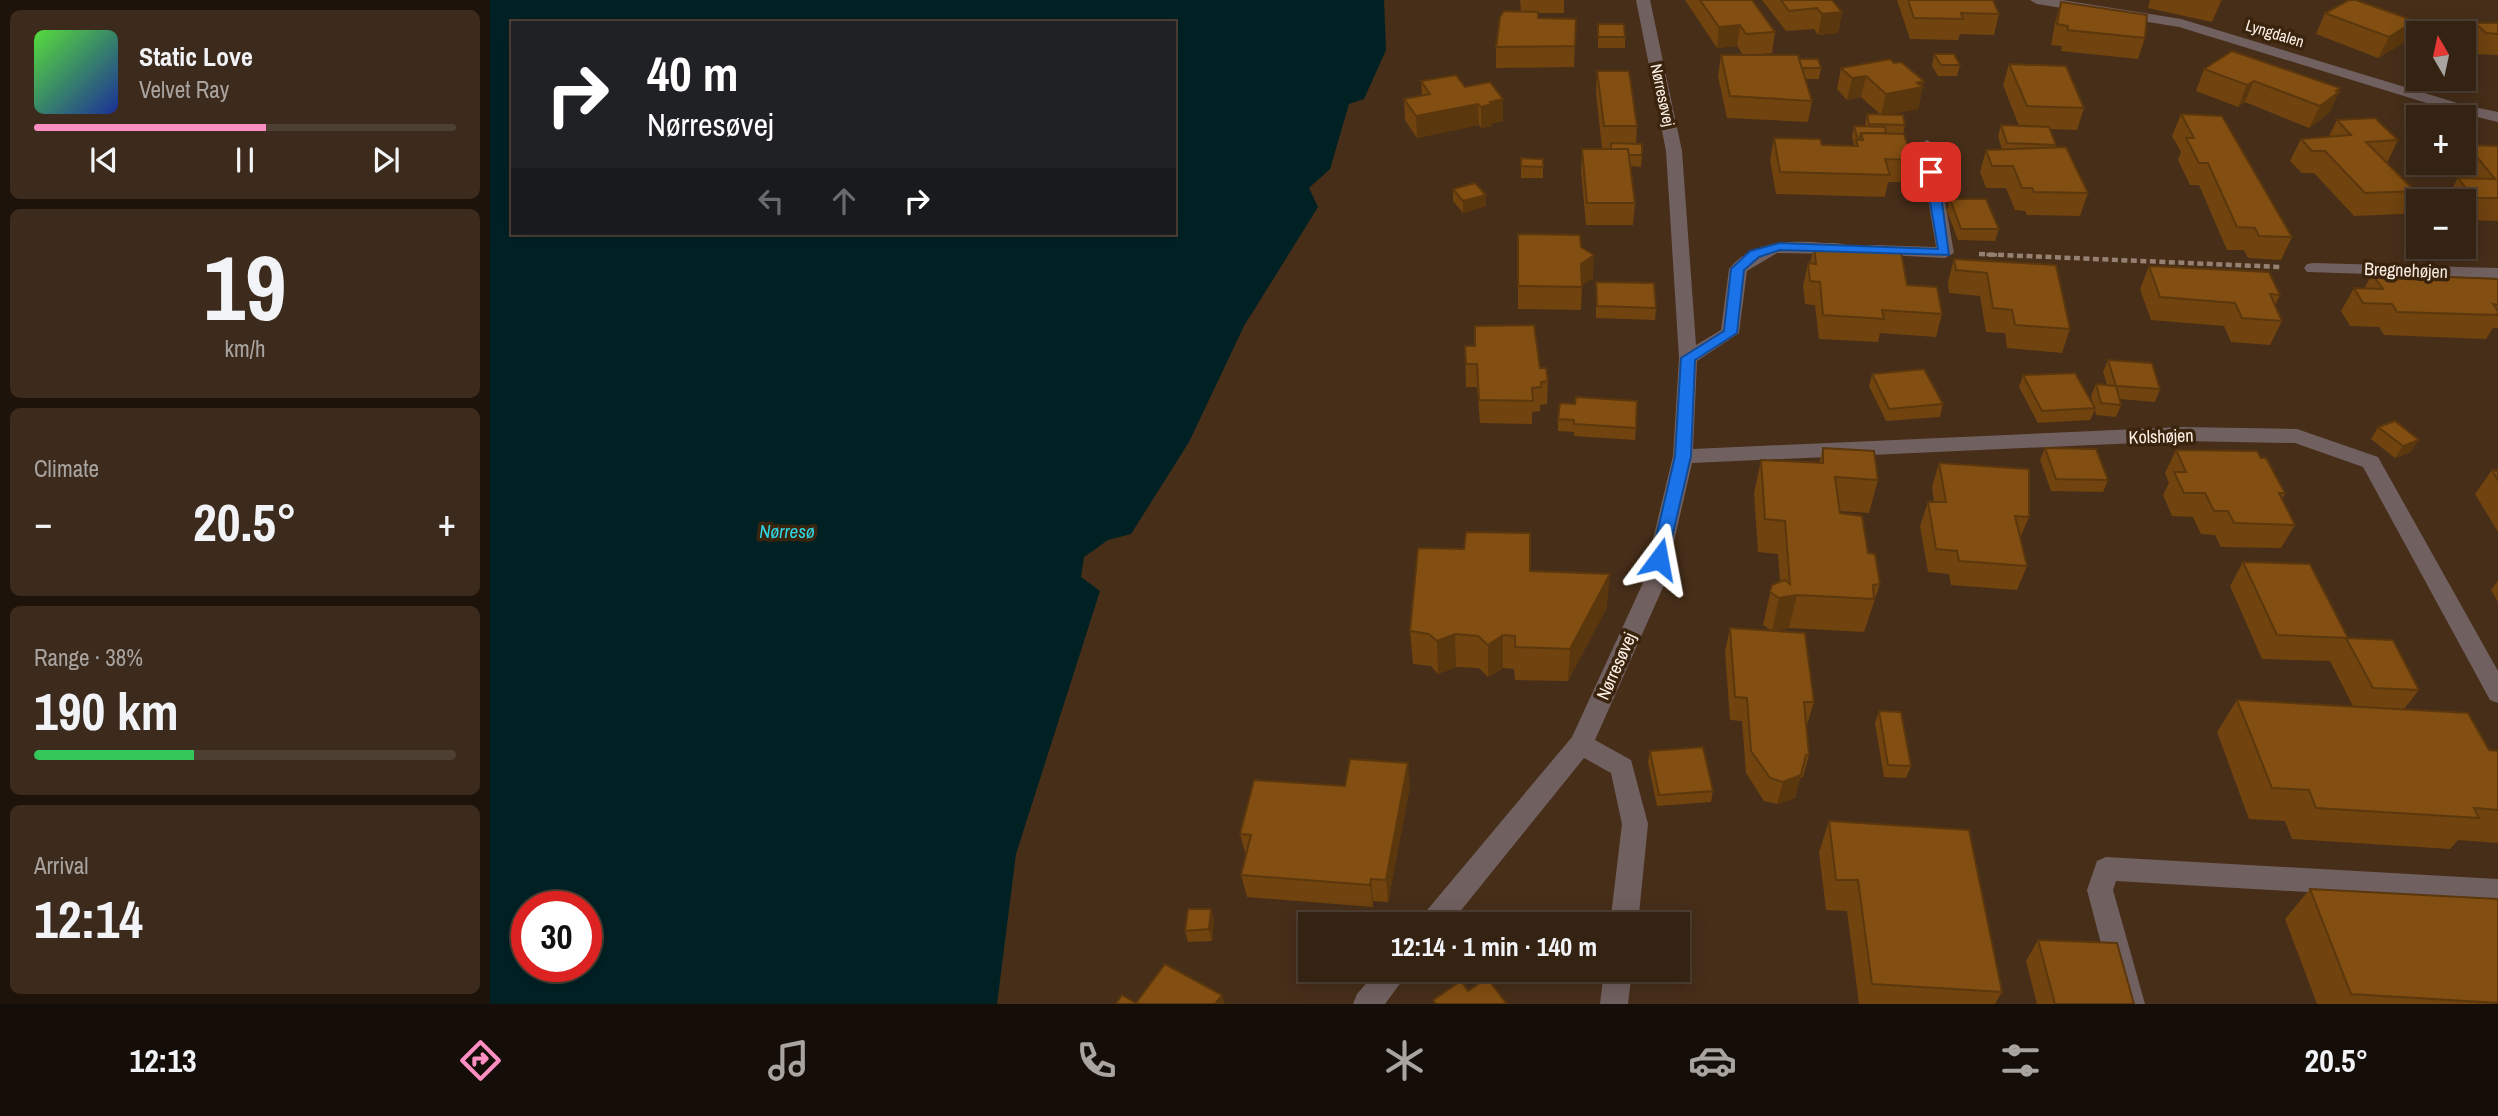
<!DOCTYPE html>
<meta charset="utf-8">
<style>
body{margin:0;font-family:"Archivo Narrow",sans-serif;background:#3c2a1c;color:#f1f3f6;height:100vh;display:flex;flex-direction:column;font-size:26px;white-space:nowrap}
*{box-sizing:border-box;margin:0}
p{font-size:23px;color:#a9a4a0}
.icon{flex:none;width:38px;height:38px;fill:none;stroke:currentColor;stroke-width:2;stroke-linecap:round;stroke-linejoin:round}
.map{position:relative;flex:1;overflow:hidden}
.panel{display:flex;flex-direction:column;gap:10px;padding:10px;background:#1d130a;width:490px}
.panel>*{flex:none}
.banner{position:absolute;left:21px;top:21px;width:665px;height:214px;border-radius:0px;box-shadow:0 4px 18px #0003,0 0 0 2px #4e3f33;background:#202124;color:#fff;overflow:hidden}
.needle{width:46px;rotate:351deg}
.buttons{position:absolute;left:1916px;top:21px;display:grid;gap:14px}
.buttons a{display:grid;place-items:center;width:70px;height:70px;border-radius:0px;background:#342213;box-shadow:0 4px 18px #0003,0 0 0 2px #4e3f33;font-size:35px}
.speed{position:absolute;left:21px;top:891px;display:flex;gap:14px;font-size:35px;font-weight:700;text-align:center}
.speed>*{display:grid;place-content:center;width:91px;height:91px;border-radius:50%;background:#342213;box-shadow:0 4px 18px #0003,0 0 0 2px #4e3f33;line-height:1}
.speed .limit{border:10px solid #d22;background:#fff;color:#111}
.pin{position:absolute;display:grid;place-items:center;width:60px;height:60px;color:#fff;margin:-30px;border-radius:14px;box-shadow:0 4px 10px #0006}
.me{position:absolute;width:77px;margin:-38px;rotate:13deg;stroke-linejoin:round;filter:drop-shadow(0 0 5px #0008)}
.turn{display:flex;align-items:center;gap:24px;height:147px;padding:0 21px;font-size:32px}
.turn .icon{width:91px;height:91px;stroke-width:2.5}
.turn b{display:block;font-size:49px;line-height:60px}
.lanes{display:flex;align-items:center;height:66px;padding:0 21px;background:#0003;justify-content:center;gap:35px;direction:ltr}
.lanes .off{opacity:.35}
.big{font-size:52px;font-weight:800;line-height:1.1}
.panel .card{flex:1;display:flex;flex-direction:column;justify-content:center;gap:10px;min-width:0;padding:0 24px;border-radius:10px;background:#3c2a1c}
.panel .dial{align-items:center;gap:0}
.dial b{font-size:91px;line-height:1}
.song{display:flex;align-items:center;gap:21px}
.cover{width:84px;height:84px;border-radius:10px;background:linear-gradient(135deg,hsl(110 70% 55%),hsl(230 70% 35%))}
.played{height:7px;border-radius:4px;background:linear-gradient(90deg,#fd8ec1 55%,#4e3f33 55%)}
.keys{display:flex;justify-content:space-around;direction:ltr}
.heat{display:flex;justify-content:space-between;align-items:center;font-size:38px;direction:ltr}
.charge{height:10px;border-radius:5px;background:linear-gradient(90deg,#34c759 38%,#4e3f33 0)}
.trip{position:absolute;left:808px;top:912px;width:392px;height:70px;border-radius:0px;background:#342213;box-shadow:0 4px 18px #0003,0 0 0 2px #4e3f33;font-weight:800;line-height:70px;text-align:center}
.menu{display:flex;height:112px;justify-content:space-around;align-items:center;background:#150e08;color:#a9a4a0}
.menu .icon{width:49px;height:49px}
.menu .on{color:#fd8ec1}
.menu b{font-size:32px;color:#f1f3f6}
main{display:flex;flex:1;min-height:0}
.map>svg:first-child{display:block}
</style>
<main>
<section class="panel">
<div class="card">
<div class="song"><i class="cover"></i><div><b>Static Love</b><p>Velvet Ray</p></div></div>
<div class="played"></div>
<div class="keys"><svg class="icon" aria-label="previous" viewBox="0 0 24 24"><path d="M18 5L8 12l10 7zM5 5v14"/></svg><svg class="icon" aria-label="pause" viewBox="0 0 24 24"><path d="M8 5v14M16 5v14"/></svg><svg class="icon" aria-label="next" viewBox="0 0 24 24"><path d="M6 5l10 7-10 7zM19 5v14"/></svg></div>
</div>
<div class="card dial"><b>19</b><p>km/h</p></div>
<div class="card"><p>Climate</p>
<div class="heat"><a>−</a><b class="big">20.5°</b><a>+</a></div>
</div>
<div class="card"><p>Range · 38%</p><b class="big">190 km</b><div class="charge"></div></div>
<div class="card"><p>Arrival</p><b class="big">12:14</b></div>
</section>
<div class="map">
<svg width="2008" height="1004" viewBox="0 0 2008 1004">
<rect width="100%" height="100%" fill="#462e19"/>
<path fill="#002124" fill-rule="evenodd" d="M0,0h894l2,50 -22,49 -15,5 -19,65 -21,19 9,19 -74,119 -55,116 -58,92 -23,6 -24,17 -3,20 19,14 -84,263 -19,150h-507zM23,23h661v210h-661zM37,906h59v60h-59z"/>
<g fill="none" stroke-linecap="round" stroke-linejoin="round">
<path stroke="#948171" stroke-width="3.5" stroke-dasharray="5 2.5" stroke-linecap="butt" d="M1489,254l18,1"/>
<path stroke="#948171" stroke-width="4.5" stroke-dasharray="6 3.5" stroke-linecap="butt" d="M1489,254l302,13"/>
<g fill="#716060" fill-rule="evenodd">
<path d="M1146,0h14l32,151 14,194 25,-15 8,-61c23,-29 63,-29 96,-26 10,0 19,-1 26,6l-9,5 -65,-1 -30,18 -8,62 -42,28 -4,88 488,-22 116,2 81,28 120,214v32l-8,-3 -127,-233 -68,-24 -114,-2 -489,22 -28,122 -69,155 36,20 17,64 -10,100h-28l12,-100 -11,-51 -27,-15 -134,166h-31l4,-9 149,-178 70,-152 31,-129 6,-98 -13,-207z"/>
<path d="M1540,0h32l119,19 283,86 34,7v10l-42,-10 -277,-85 -142,-23z"/>
<path d="M1437,140l8,5 19,108 -9,5 -77,-4 -3,-4 3,-4 6,-1 62,2 -17,-102z"/>
<path d="M1823,263l185,5v10l-191,-6 -3,-4 3,-4z"/>
<path d="M1616,857l392,22v24l-382,-22 -3,9 32,114h-28l-30,-114 10,-29z"/>
<path d="M888,970h32l-25,34h-32l4,-10z"/>
<path d="M1114,970h28l-4,34h-28z"/>
</g>
</g>
<g fill="#70430f">
<path d="M1030,0h44v13h-26v5l38,1 -2,48 -78,1v-21l25,-35z"/>
<path d="M1195,0h67l23,32 -3,21 -25,2 52,4 22,9 -2,11h-14l7,22 -4,21 -81,-4 -9,-42 3,-21h22l-6,-9 -20,2z"/>
<path d="M1272,0h70l10,12 -4,21 -20,2 -4,-6 -28,2z"/>
<path d="M1407,0h96l6,14 -5,21 -34,-1 -2,6 -48,-1z"/>
<path d="M1660,0h72l-10,22 -64,-14z"/>
<path d="M1571,2l84,36 -7,21 -77,-8 1,-5 -11,-1 4,-22z"/>
<path d="M1835,13l90,8 -10,21 -27,16 -62,-24z"/>
<path d="M1985,23h23v32l-23,-1 -11,-10z"/>
<path d="M1108,24l27,13v11h-27z"/>
<path d="M1444,54l26,11 -3,11h-19l-6,-10z"/>
<path d="M1404,63l30,18 -6,28 -33,6 20,10 -2,9 9,26 -5,22h-19l-3,15 -109,-3 -6,-34 4,-22 48,7h32l-2,-8 2,-11h11l2,-12h13l-19,-17 -14,3 -10,-11 4,-21z"/>
<path d="M1519,64l75,44 -7,22 -27,-1 6,16 -1,3 33,45 -8,23 -53,-1 -2,-4 -10,-1 -9,-22h-20l-6,-16 6,-22h16l-4,-14 3,-11 18,1 -16,-41z"/>
<path d="M1714,69l134,22 1,1 -10,21 -20,15 -64,-26 -7,5 -42,-16z"/>
<path d="M1107,71l40,55 -1,18 6,11 -1,12 -11,-1 5,37 -2,22h-47l-5,-54 1,-22h29l-9,-1 -6,-55z"/>
<path d="M931,81l44,6 38,12v22l-11,2v3l-11,2 -2,-3 -62,13 -12,-18 -1,-21 18,-4z"/>
<path d="M1691,114l111,123 -11,23 -33,-2 -4,-8h-17l-28,-65h-9l-12,-25 3,-8 -9,-16z"/>
<path d="M1847,120l61,20 -11,23 28,28 -12,23 -49,2 -40,-43h-12l-12,-12 11,-22 28,-3z"/>
<path d="M1977,145l31,1v75l-34,-1v-19h-17l-1,-1 12,-22h5l-8,-11 2,-4h7v-12z"/>
<path d="M1031,158l22,1v19h-22z"/>
<path d="M963,189l33,17 -23,7 -10,-12z"/>
<path d="M1460,199l49,30 -4,12 -37,-1 -11,-29z"/>
<path d="M1028,234l63,13 12,31 -11,7 -1,25 -63,-1z"/>
<path d="M1324,246l93,39 35,29 -6,23 -56,-4 -2,9 -59,-3 -4,-34 -10,-1 -2,-18 5,-23h2z"/>
<path d="M1464,259l102,6 14,64 -8,24 -55,-5 -2,-15 -19,-1 -6,-36 -31,-3 -1,-11z"/>
<path d="M1659,266l131,29 -5,10 7,16 -12,24 -39,-3 -7,-16 -73,-6 -11,-31z"/>
<path d="M1882,274l126,5v49h-5l-7,11 -102,-4 -5,-8 -29,-1 -9,-15 13,-23 10,1z"/>
<path d="M1106,282l60,26 -1,12 -59,-2z"/>
<path d="M975,346h10l65,22 8,13 -1,23 -7,1v6l-8,1v12l-52,-1 -3,-36h-11z"/>
<path d="M1618,360l52,29 -5,13 -35,-3 1,6 -5,12 -20,-2 -1,-5 -5,10 -52,3 -19,-36 4,-12 70,29 -2,-8 5,-12 11,1 -4,-13z"/>
<path d="M1382,374l71,30 -3,13 -54,4 -17,-35z"/>
<path d="M1085,404l61,24 -1,12 -61,-4v-4l-16,-1v-12z"/>
<path d="M1888,427l33,25 -16,6 -24,-19z"/>
<path d="M1333,448l55,32 -9,33 -29,-2v2l28,40 12,31 -16,48 -75,-4 -17,3 42,71 -7,23h-1l3,30 -6,22 -3,1 -5,20 -18,6 -13,-3 -18,-28 -4,-52 -12,-1 -5,-69 5,-23 42,3 -9,-6 9,-40 8,-3 -2,-28 -20,-2 -4,-59 7,-33 58,3z"/>
<path d="M1555,448l63,32 -5,12 -52,-1 -11,-31z"/>
<path d="M1686,450l85,8 24,35 -3,6 13,26 -14,23 -60,-1 -6,-12 -14,-1 -8,-17 -21,-1 -9,-21 6,-12 -4,-10z"/>
<path d="M1449,463l90,54 -9,21 7,28 -10,24 -66,-5 -2,-11 -21,-2 -8,-46 8,-24h6l-2,-15z"/>
<path d="M2008,468v64l-23,-38 17,-24h5z"/>
<path d="M1753,562l176,128 -15,19 85,41 9,1v92l-40,-3 -8,9 -158,-10 -7,-18 -36,-2 -32,-87 20,-32 116,6 -23,-45 -68,-2 -32,-73z"/>
<path d="M1040,571l77,36 -39,74 -53,-1 -1,-11 -11,-1 -15,9 -9,-9 -23,-1 -18,7 -7,-8 -18,-2 -3,-33z"/>
<path d="M2008,581v21l-7,-12z"/>
<path d="M1389,711l32,55 -5,12 -22,-1 -9,-54z"/>
<path d="M1160,751l63,40 -2,11 -54,4 -9,-44z"/>
<path d="M855,786h65l-22,116 -15,-1v6l-126,-10 -6,-22 5,-19 -6,-22z"/>
<path d="M1339,821l173,171 -7,12h-136l-12,-93 -21,-1 -7,-58z"/>
<path d="M1820,889l188,10v105h-181l-32,-85z"/>
<path d="M721,909l3,11 -2,21 -24,1 -3,-11z"/>
<path d="M1548,940l96,64h-97l-11,-43z"/>
</g>
<g fill="#5b370d">
<path d="M1731,0h1l-10,22 8,-20z"/>
<path d="M1352,12l-4,21 -20,2 4,-21z"/>
<path d="M1925,21l-10,21 -27,16 11,-21z"/>
<path d="M1250,25l-3,21 -20,2 2,-21z"/>
<path d="M1376,76l-5,21 -14,3 5,-22z"/>
<path d="M1434,81l-6,28 -37,7 5,-22z"/>
<path d="M1764,81l-9,21 -7,5 9,-22z"/>
<path d="M1850,88l-3,6 2,-2 -10,21 -20,15 11,-22z"/>
<path d="M1013,99v22l-11,2v3l-11,2v-21l9,-5z"/>
<path d="M988,104l1,21 -62,13 -1,-22z"/>
<path d="M996,195v11l-23,7v-12z"/>
<path d="M1104,255l-1,23 -13,9 1,-23z"/>
<path d="M1929,440l-8,12 -16,6 8,-12z"/>
<path d="M1120,574l-3,33 -39,74 2,-32z"/>
<path d="M1307,595l-8,33 -17,3 7,-33z"/>
<path d="M965,634l1,33 -18,7 -1,-33z"/>
<path d="M1013,635v33l-15,9v-32z"/>
<path d="M918,763l2,23 -22,116 -2,-22z"/>
<path d="M1311,775l-6,23 -18,6 6,-22z"/>
<path d="M881,879l2,22v6l-3,-22z"/>
<path d="M721,909l3,11 -2,21 -3,-12z"/>
<path d="M732,995l3,9h-10z"/>
</g>
<g fill="#824e12" stroke="#5b370d" stroke-width="2">
<path d="M1210,0h52l23,32 -29,2 -6,-9 -21,2z"/>
<path d="M1291,0h51l10,12 -20,2 -5,-6 -28,3z"/>
<path d="M1418,0h85l6,14 -38,-1 2,6 -49,-1z"/>
<path d="M1859,0h7l59,21 -26,16 -64,-24z"/>
<path d="M1571,2l86,13 -2,23 -78,-8 1,-4 -11,-2z"/>
<path d="M1014,11l34,1v6l38,1 -1,27 -79,1 4,-30z"/>
<path d="M1985,23h23v11l-12,-1z"/>
<path d="M1108,24h26l1,13h-27z"/>
<path d="M1742,51l108,37 -4,3 3,1 -19,14 -66,-25 -7,4 -43,-16z"/>
<path d="M1444,54h20l6,11h-19z"/>
<path d="M1231,55h77l14,46 -82,-5z"/>
<path d="M1309,59h19l3,9h-19z"/>
<path d="M1400,59l4,4 7,-1 23,19 -7,2 6,4 -37,7 -20,-18 -14,2 -11,-10z"/>
<path d="M1519,64l57,2 18,42 -57,-2z"/>
<path d="M1107,71h32l8,55h-33z"/>
<path d="M966,75l9,12 25,-5 13,17 -13,3 2,2 -11,3 -3,-3 -62,12 -12,-17 26,-5 -9,-13z"/>
<path d="M1377,114l36,1 2,10 -36,-1z"/>
<path d="M1691,114l41,2 70,121 -33,-1 -4,-8 -18,-1 -29,-64h-9l-13,-25h8z"/>
<path d="M1885,118l23,22 -32,2 49,49 -50,2 -40,-42h-13l-11,-12 50,-4 -14,-15z"/>
<path d="M1511,125l48,2 7,18 -49,-2z"/>
<path d="M1364,126l31,1 1,6h-25l-2,7h-1z"/>
<path d="M1371,133l43,1 8,26 -27,-1 5,16 -110,-3 -6,-34 46,1 2,6 36,1 -2,-6h7z"/>
<path d="M1121,143l31,1v11h-14v-6h-17z"/>
<path d="M1977,145l31,1v52h-24l-16,-20 37,1z"/>
<path d="M1576,147l22,46 -54,-1 -2,-4h-10l-9,-22h-21l-6,-16z"/>
<path d="M1092,149h46l7,54h-48z"/>
<path d="M1031,158l22,1v8l-22,-1z"/>
<path d="M985,183l11,12 -23,6 -10,-12z"/>
<path d="M1460,199h36l13,30h-38z"/>
<path d="M1028,234l62,1 1,12 13,8 -13,9 1,23 -64,-1z"/>
<path d="M1324,246l87,5 6,34 30,2 5,27 -60,-4 2,9 -61,-4 -3,-33 -10,-1 -2,-18 8,1z"/>
<path d="M1464,259l102,6 14,64 -55,-4 -3,-15 -19,-2 -6,-35 -31,-3z"/>
<path d="M1659,266l120,6 11,23 -10,-1 12,27 -40,-3 -7,-15 -75,-6z"/>
<path d="M1882,274l126,5v26l-5,-1 5,7v4l-101,-3 -5,-8 -29,-1 -9,-15 29,1z"/>
<path d="M1106,282l58,1 2,25 -59,-2z"/>
<path d="M1044,325l6,43h6l2,13 -7,1v5l-9,1 1,13 -54,-1 -2,-36h-11l-1,-18h10v-20z"/>
<path d="M1618,360l44,3 8,26 -44,-3z"/>
<path d="M1434,369l19,35 -54,5 -17,-35z"/>
<path d="M1585,373l20,35 -53,3 -19,-36z"/>
<path d="M1606,384l20,2 5,19 -20,-2z"/>
<path d="M1086,397l61,4 -1,27 -62,-4v-4l-16,-1 2,-16 15,1z"/>
<path d="M1905,421l24,19 -16,6 -25,-19z"/>
<path d="M1333,448l51,3 4,29 -43,-3 5,36 22,3 6,37 7,1 5,30 -7,1 1,14 -77,-4 -18,3 -9,-6 2,-7 13,-5 5,4 -5,-63 -20,-2 -4,-59 62,3z"/>
<path d="M1555,448l51,1 12,31 -52,-1z"/>
<path d="M1686,450l81,1 4,7h5l19,35h-6l16,32 -61,-2 -6,-12h-14l-9,-18h-21l-10,-21h12z"/>
<path d="M1449,463l90,6v48l-14,-1 12,50 -68,-5 -2,-10 -21,-2 -8,-47h18z"/>
<path d="M2002,470l6,1v9z"/>
<path d="M976,532l64,1v38l80,3 -40,75 -55,-2v-11l-12,-1 -15,10 -10,-9 -23,-2 -18,7 -8,-7 -19,-3 8,-83 46,1z"/>
<path d="M1753,562l67,2 38,74 45,2 26,50 -46,-2 -27,-50 -69,-3z"/>
<path d="M1240,628l75,5 9,69h-10l5,53h-3l-5,20 -18,7 -13,-4 -19,-27 -4,-53 -12,-1z"/>
<path d="M1747,700l231,13 21,37 9,1v59l-24,-2 5,10 -163,-10 -7,-18 -37,-2z"/>
<path d="M1389,711l22,1 10,54 -23,-1z"/>
<path d="M1213,747l10,44 -54,4 -9,-44z"/>
<path d="M860,759l58,4 -22,117 -15,-1 -1,6 -129,-10 10,-40 -11,-1 14,-54 91,6z"/>
<path d="M1339,821l140,9 33,162 -130,-8 -14,-104h-22z"/>
<path d="M1820,889l188,10v104l-147,-9z"/>
<path d="M698,909h23l-2,20 -24,2z"/>
<path d="M1548,940l79,3 17,61h-79z"/>
<path d="M675,964l57,31 -7,9h-99l6,-9 14,8z"/>
<path d="M997,978l20,26h-71l-3,-4 28,-19 7,10z"/>
</g>
<path fill="#1a73e8" stroke="#114b97" stroke-width="2" d="M1441,169l7,3 11,83 -169,-5 -21,7 -15,13 -7,63 -42,27 -4,96 -24,103 -2,4h-12l-2,-4 24,-103 6,-98 43,-27 7,-62 19,-18 30,-8 158,6 -13,-77z"/>
<g text-anchor="middle" dominant-baseline="central" stroke-width="7" stroke-linejoin="round" paint-order="stroke">
<g font-size="16" fill="#fdf1e7" stroke="#3b240e">
<text transform="translate(1785 33) rotate(17)">Lyngdalen</text>
<text transform="translate(1173 95) rotate(78)">Nørresøvej</text>
</g>
<g font-size="18" fill="#fdf1e7" stroke="#3b240e">
<text transform="translate(1916 270) rotate(2)">Bregnehøjen</text>
<text transform="translate(1671 436) rotate(-2)">Kolshøjen</text>
<text transform="translate(1126 666) rotate(-66)">Nørresøvej</text>
</g>
<g font-size="19" font-style="italic" fill="#2fd7e4" stroke="#3b240e">
<text x="297" y="531">Nørresø</text>
</g>
</g>
</svg>
<div class="buttons">
<a><svg class="needle" viewBox="-14 -14 28 28"><path d="M0-13l5 13h-10z" fill="#e53935"/><path d="M0 13l5-13h-10z" fill="#a9a4a0"/></svg></a>
<a>+</a>
<a>−</a>
</div>
<div class="speed"><div class="limit">30</div></div>
<div class="pin" style="left:1441px;top:172px;background:#d93025"><svg class="icon" aria-label="arrive" viewBox="0 0 24 24"><path d="M6 21V4h12l-3 4 3 4H6"/></svg></div>
<svg class="me" style="left:1169px;top:559px" viewBox="-20 -20 40 40"><path d="M0-17L14 15 0 8-14 15z" fill="#1a73e8" stroke="#fff" stroke-width="4"/></svg>
<div class="trip">12:14 · 1 min · 140 m</div>
<div class="banner">
<div class="turn"><svg class="icon" aria-label="right" viewBox="0 0 24 24"><path d="M7 20v-9h11M14 6l5 5-5 5"/></svg><div><b>40 m</b>Nørresøvej</div></div>
<div class="lanes"><svg class="icon off" aria-label="left" viewBox="0 0 24 24"><path d="M17 20v-9H6M10 6l-5 5 5 5"/></svg><svg class="icon off" aria-label="ahead" viewBox="0 0 24 24"><path d="M12 20V5M6 11l6-6 6 6"/></svg><svg class="icon" aria-label="right" viewBox="0 0 24 24"><path d="M7 20v-9h11M14 6l5 5-5 5"/></svg></div>
</div>
</div>
</main>
<nav class="menu">
<b>12:13</b>
<svg class="icon on" aria-label="directions" viewBox="0 0 24 24"><path d="M12 3l9 9-9 9-9-9zM9 14v-3h6M13 9l2 2-2 2"/></svg>
<svg class="icon" aria-label="music" viewBox="0 0 24 24"><path d="M9 18V5l10-2v13"/><circle cx="6" cy="18" r="3"/><circle cx="16" cy="16" r="3"/></svg>
<svg class="icon" aria-label="phone" viewBox="0 0 24 24"><path d="M5 4h4l2 5-3 2q2 4 5 5l2-3 5 2v4C11 20 4 13 5 4z"/></svg>
<svg class="icon" aria-label="climate" viewBox="0 0 24 24"><path d="M12 3v18M4 7l16 10M4 17L20 7"/></svg>
<svg class="icon" aria-label="car" viewBox="0 0 24 24"><path d="M5 17H2v-5l4-1 3-4h7l3 4 3 1v5h-3M9 17h6M6 11h13"/><circle cx="7" cy="17" r="2"/><circle cx="17" cy="17" r="2"/></svg>
<svg class="icon" aria-label="filters" viewBox="0 0 24 24"><path d="M4 7h16M4 17h16"/><circle cx="9" cy="7" r="2"/><circle cx="15" cy="17" r="2"/></svg>
<b>20.5°</b>
</nav>
